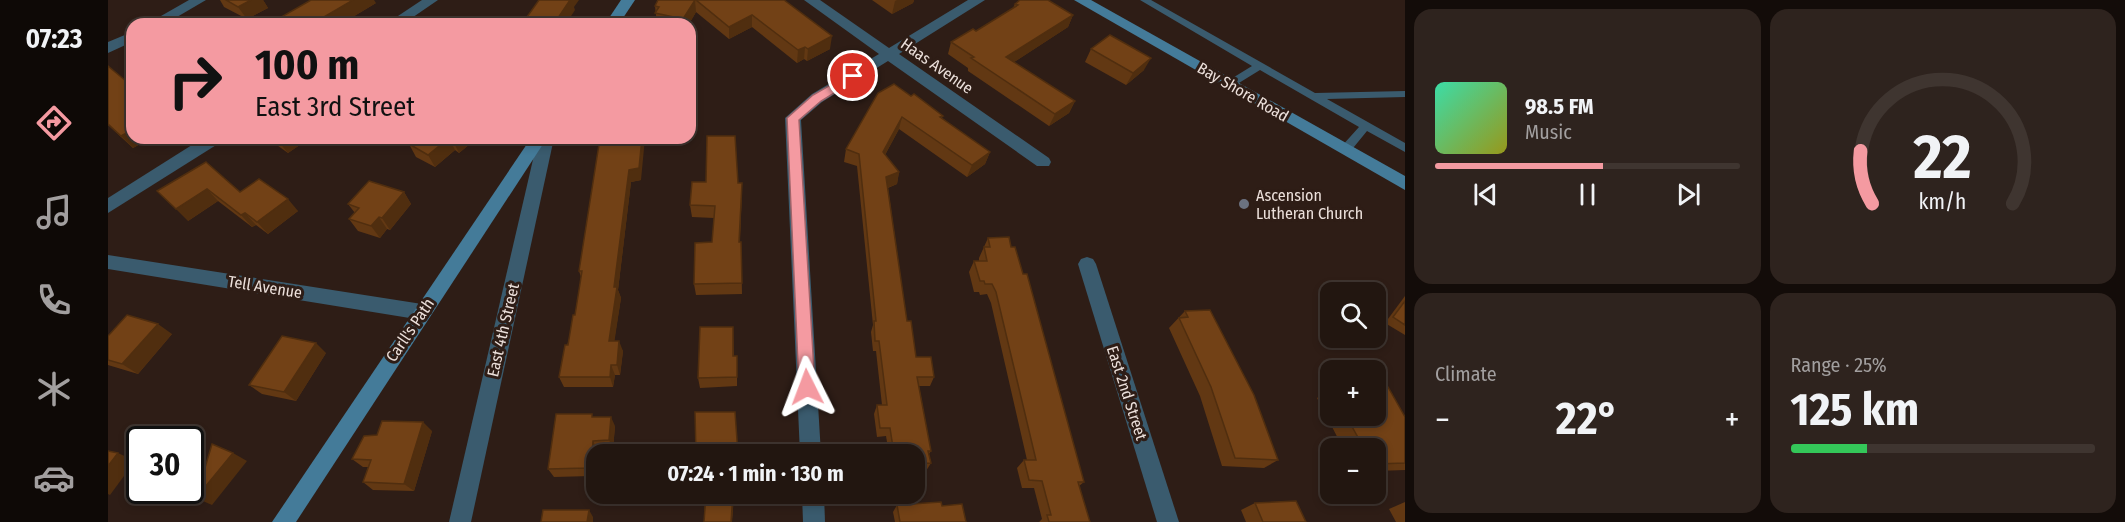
<!DOCTYPE html>
<meta charset="utf-8">
<style>
body{margin:0;font-family:"Fira Sans Condensed",sans-serif;background:#2e231e;color:#f1f3f6;height:100vh;display:flex;flex-direction:column;font-size:22px;white-space:nowrap}
*{box-sizing:border-box;margin:0}
p{font-size:20px;color:#a29f9f}
.icon{flex:none;width:33px;height:33px;fill:none;stroke:currentColor;stroke-width:2;stroke-linecap:round;stroke-linejoin:round}
.map{position:relative;flex:1;overflow:hidden}
.sheet{display:flex;flex-direction:column;gap:9px;padding:9px;background:#130c09;width:720px}
.sheet>*{flex:none}
.banner{position:absolute;left:18px;top:18px;width:570px;height:126px;border-radius:18px;box-shadow:0 3px 9px #0003,0 0 0 2px #3f3530;background:#f49aa1;color:#111;overflow:hidden}
.buttons{position:absolute;left:1212px;top:282px;display:grid;gap:12px}
.buttons a{display:grid;place-items:center;width:66px;height:66px;border-radius:12px;background:#221610;box-shadow:0 3px 9px #0003,0 0 0 2px #3f3530;font-size:30px}
.speed{position:absolute;left:18px;top:426px;display:flex;gap:12px;font-size:30px;font-weight:700;text-align:center}
.speed>*{display:grid;place-content:center;width:78px;height:78px;border-radius:50%;background:#221610;box-shadow:0 3px 9px #0003,0 0 0 2px #3f3530;line-height:1}
.speed .limit{border:3px solid #111;border-radius:9px;background:#fff;color:#111}
.pin{position:absolute;display:grid;place-items:center;width:51px;height:51px;color:#fff;margin:-26px;border:3px solid #fff;border-radius:50%;box-shadow:0 2px 6px #0007}
.me{position:absolute;width:66px;margin:-33px;rotate:357deg;stroke-linejoin:round;filter:drop-shadow(0 0 4px #0008)}
.turn{display:flex;align-items:center;gap:21px;height:126px;padding:0 30px;font-size:27px}
.turn .icon{width:78px;height:78px;stroke-width:2.5}
.turn b{display:block;font-size:42px;line-height:51px}
.big{font-size:45px;font-weight:700;line-height:1.1}
.sheet .card{flex:1;display:flex;flex-direction:column;justify-content:center;gap:9px;min-width:0;padding:0 21px;border-radius:18px;background:#2e231e}
.sheet .dial{align-items:center;gap:0}
.dial svg{height:156px;overflow:visible;fill:none;stroke:#3f3530;stroke-width:7;stroke-linecap:round;text-anchor:middle}
.dial text{fill:#f1f3f6;stroke:none}
.song{display:flex;align-items:center;gap:18px}
.cover{width:72px;height:72px;border-radius:9px;background:linear-gradient(135deg,hsl(160 70% 55%),hsl(60 70% 35%))}
.played{height:6px;border-radius:3px;background:linear-gradient(90deg,#f49aa1 55%,#3f3530 55%)}
.keys{display:flex;justify-content:space-around;direction:ltr}
.heat{display:flex;justify-content:space-between;align-items:center;font-size:33px;direction:ltr}
.charge{height:9px;border-radius:4px;background:linear-gradient(90deg,#34c759 25%,#3f3530 0)}
.sheet .tiles{flex:1;display:grid;gap:9px;grid-template-columns:repeat(2,1fr)}
.trip{position:absolute;left:478px;top:444px;width:339px;height:60px;border-radius:18px;background:#221610;box-shadow:0 3px 9px #0003,0 0 0 2px #3f3530;font-weight:700;line-height:60px;text-align:center}
main{display:flex;flex:1;min-height:0}
.menu{display:flex;flex-direction:column;width:108px;justify-content:space-around;align-items:center;background:#0e0906;color:#a29f9f}
.menu .icon{width:42px;height:42px}
.menu .on{color:#f49aa1}
.menu b{font-size:27px;color:#f1f3f6}
.map>svg:first-child{display:block}
</style>
<main>
<nav class="menu">
<b>07:23</b>
<svg class="icon on" aria-label="directions" viewBox="0 0 24 24"><path d="M12 3l9 9-9 9-9-9zM9 14v-3h6M13 9l2 2-2 2"/></svg>
<svg class="icon" aria-label="music" viewBox="0 0 24 24"><path d="M9 18V5l10-2v13"/><circle cx="6" cy="18" r="3"/><circle cx="16" cy="16" r="3"/></svg>
<svg class="icon" aria-label="phone" viewBox="0 0 24 24"><path d="M5 4h4l2 5-3 2q2 4 5 5l2-3 5 2v4C11 20 4 13 5 4z"/></svg>
<svg class="icon" aria-label="climate" viewBox="0 0 24 24"><path d="M12 3v18M4 7l16 10M4 17L20 7"/></svg>
<svg class="icon" aria-label="car" viewBox="0 0 24 24"><path d="M5 17H2v-5l4-1 3-4h7l3 4 3 1v5h-3M9 17h6M6 11h13"/><circle cx="7" cy="17" r="2"/><circle cx="17" cy="17" r="2"/></svg>
</nav>
<div class="map">
<svg width="1297" height="522" viewBox="0 0 1297 522">
<rect width="100%" height="100%" fill="#2e1d16"/>
<g fill="none" stroke-linecap="round" stroke-linejoin="round">
<path fill="#3a5b6e" fill-rule="evenodd" d="M1032,0h11l164,93 90,-2v6l-78,2 78,44v9l-38,-21 -18,22h-8l-1,-3 1,-3 18,-20 -99,-57 -26,16h-8v-4l26,-16z"/>
<g fill="#3a5b6e" fill-rule="evenodd">
<path d="M81,0h17l-41,24h-18z"/>
<path d="M314,0h16l-35,24h-17z"/>
<path d="M696,0h16l69,48 79,-48h17l-86,54 150,104 2,4 -2,4h-12l-149,-105 -66,41 -21,18 20,334h-21l-15,-336 27,-24 67,-40z"/>
<path d="M24,32v10l-24,11v-11z"/>
<path d="M95,138h20l-2,4 -113,71v-15z"/>
<path d="M430,138h16l-83,384h-22z"/>
<path d="M0,255l314,49 7,2 2,6 -2,6 -7,2 -314,-51z"/>
<path d="M979,257l6,2 3,5 83,258h-22l-79,-258 3,-5z"/>
<path d="M694,494h22l1,28h-22z"/>
</g>
<g fill="#447b99" fill-rule="evenodd">
<path d="M513,0h14l-16,24h-14z"/>
<path d="M966,0h17l314,176v14z"/>
<path d="M423,138h16l-251,384h-24z"/>
</g>
</g>
<g fill="#623813">
<path d="M112,0h43l5,8 -21,11 -23,-12z"/>
<path d="M550,0h126l46,49 -23,12 -3,-2 -7,4 -45,-36 -23,12 -33,-27 -7,12h-32l-2,-18z"/>
<path d="M764,0h42l-1,3 -21,11z"/>
<path d="M268,3l-35,21h-53l-5,-8z"/>
<path d="M907,4l58,11 -5,12 -54,35 61,39 -6,12 -20,13 -81,-55v-3l-20,-14 3,-12 25,-11 37,-23z"/>
<path d="M983,49l53,21 -18,15 -41,-23z"/>
<path d="M0,66l24,72h19l-18,10 -25,-23z"/>
<path d="M803,96l32,20 -1,2 48,34 -5,12 -18,13 -68,-48 -14,26 14,17 -2,12 -9,4 19,133 9,36 18,20 -4,9h-11l12,65 -2,3 2,9 -5,8h-11v-17h-26l-3,-18 -9,1 -3,-23 3,-9h5l-6,-54h-3l-2,-19 2,-7 -16,-159 -13,-4 2,-13z"/>
<path d="M159,138h43l-22,15z"/>
<path d="M309,138l59,1 -17,14 -4,-3 -20,17 -19,-10 -7,-13z"/>
<path d="M492,138l41,42 -10,2 -13,108 3,8 -7,43 9,10 -3,24h-5l-2,12h-49l-5,-10 16,-62 6,-38 -2,-6z"/>
<path d="M98,162l34,30 58,19 -30,23 -12,-9 -4,2 -34,-26 -30,20z"/>
<path d="M630,183h4l-2,59h1l1,52 -46,1 -2,-11 18,-42 2,-24 -22,-1 -2,-12z"/>
<path d="M296,192l7,12 -21,26 -3,-1 -7,9 -22,-7 -9,-12 6,-6 -7,-9z"/>
<path d="M880,238l96,244 -5,4 11,36h-51l3,-3 -8,-31h-12l-5,-20 7,-8h3l-36,-157 -4,-9 -7,1 -1,-3h-5l-5,-20 5,-11h5v-3z"/>
<path d="M1297,296v39l-20,-12z"/>
<path d="M1077,311l93,149 -14,8 -42,-2 -22,-70 -31,-68z"/>
<path d="M625,327l1,29 3,10v20l-37,2 -2,-10z"/>
<path d="M64,334l-34,40 -30,-9v-29z"/>
<path d="M218,353l-30,48 -34,-7 -13,-9z"/>
<path d="M1222,389v27l75,1v53l-29,1v-23h-33l-26,-50z"/>
<path d="M507,426l-2,23h-16v15h-5l-1,12 -37,1 -6,-8z"/>
<path d="M324,431l-18,60 -41,-1 -10,-8 5,-15h-5l-11,-8 25,-24z"/>
<path d="M592,494h37l1,2h-4l-2,26h-28l1,-25z"/>
<path d="M1297,502v20h-9l-7,-13z"/>
<path d="M1147,503l51,19h-60l-5,-12z"/>
<path d="M789,505l45,1 24,16h-71l-2,-10z"/>
</g>
<g fill="#502e0f">
<path d="M143,0h12l5,8 -21,11 -9,-12z"/>
<path d="M245,0h21l2,3 -35,21h-29z"/>
<path d="M461,0h10l-5,7 1,3 -9,14h-12z"/>
<path d="M587,0l1,12 -7,12h-5l-1,-5z"/>
<path d="M789,0h17l-1,3 -21,11 3,-13z"/>
<path d="M644,15v12l-23,12v-12z"/>
<path d="M965,15l-5,12 -66,43 4,-13z"/>
<path d="M724,36l-2,13 -23,12 1,-12z"/>
<path d="M697,47l-1,12 -7,4 1,-13z"/>
<path d="M1043,58l-7,12 -18,15 7,-12z"/>
<path d="M967,101l-6,12 -20,13 6,-12z"/>
<path d="M794,117l-3,12 -19,35 3,-12z"/>
<path d="M24,130v8h19l-18,10 -12,-12z"/>
<path d="M174,138h28l-22,15 -10,-12z"/>
<path d="M341,138l6,12 -20,17 -7,-12z"/>
<path d="M348,138h19l1,1 -17,14 -6,-12z"/>
<path d="M534,138h3l-4,42 -10,2 -13,108 3,8 -8,53 -4,-10 5,-54 15,-117z"/>
<path d="M882,152l-5,12 -18,13 5,-12z"/>
<path d="M791,172l-2,12 -13,5 2,-12z"/>
<path d="M634,183v12l-3,58v-11z"/>
<path d="M99,189l11,12 -30,20 -12,-12z"/>
<path d="M296,192l7,12 -21,26 -8,-12z"/>
<path d="M180,199l10,12 -30,23 -11,-12z"/>
<path d="M137,213l11,12 -4,2 -11,-12z"/>
<path d="M271,217l8,12 -7,9 -9,-12z"/>
<path d="M50,324l14,10 -34,40 -16,-10z"/>
<path d="M511,341l4,10 -3,24 -3,-10z"/>
<path d="M208,343l10,10 -30,48 -12,-9z"/>
<path d="M503,365l4,10 -2,12 -3,-10z"/>
<path d="M503,417l4,9 -2,23 -4,-9z"/>
<path d="M315,422l9,9 -18,60 -10,-7z"/>
<path d="M485,441l4,8v15l-5,-8z"/>
<path d="M10,453l17,8 -25,34 -2,-1v-28z"/>
<path d="M125,453l14,8 -35,44 -16,-7z"/>
<path d="M480,456l4,8 -1,12 -5,-8z"/>
<path d="M625,494l-1,28h-1z"/>
<path d="M481,510l4,7v5h-6z"/>
</g>
<g fill="#724116" stroke="#502e0f" stroke-width="1.5">
<path d="M118,0h25l-13,7z"/>
<path d="M203,0h42l-41,24h-16l-13,-8z"/>
<path d="M431,0h31l-16,24h-32z"/>
<path d="M550,0h37l-12,19 -28,-6 4,-6 -4,-1z"/>
<path d="M588,0h88l48,36 -24,13 -3,-2 -7,3 -46,-35 -23,12z"/>
<path d="M912,0h28l25,15 -67,42 69,44 -20,13 -84,-56 3,-1 -23,-15 22,-13 3,2 42,-26 -3,-1z"/>
<path d="M1002,35l41,23 -18,15 -42,-24z"/>
<path d="M0,66l24,20v44l-11,6 -13,-12z"/>
<path d="M786,84l17,12 3,-2 29,22 -3,1 50,35 -18,13 -70,-48 -19,35 16,20 -13,5 21,144h4l5,36h15l3,20h-17l14,74h-3l3,12 -16,1v-10h-21l-4,-26h-10l-3,-23h10l-8,-64h-4l-1,-20h2l-17,-167 -13,-5 32,-56z"/>
<path d="M599,136h28l3,47h4l-3,59h2l1,41 -48,1 1,-41 17,-1 3,-36 -25,-1 2,-23h14z"/>
<path d="M166,138h8l-4,3z"/>
<path d="M309,138h39l-3,3 -4,-3 -21,17 -19,-11z"/>
<path d="M492,138h42l-3,30 -10,2 -15,117h3l-8,54h10l-2,24h-6l-1,12h-51l6,-32h3l5,-30h2l7,-44h-3z"/>
<path d="M98,162l34,30 19,-13 29,20 -31,23 -12,-9 -4,2 -34,-26 -31,20 -19,-18z"/>
<path d="M261,181l35,11 -22,26 -3,-1 -8,9 -22,-7 10,-11 -11,-4z"/>
<path d="M901,237l2,10h4l8,27h4l57,208h-6l12,40h-41l-2,-7h4l-9,-34 -13,-1 -5,-20h12l-40,-168 -4,-8h-7l-1,-3h-4l-6,-20h13l-3,-14h6l-2,-9z"/>
<path d="M1297,301v24l-12,-8z"/>
<path d="M1102,310l44,85 24,65 -43,-2 -24,-71 -32,-69 9,-1 -3,-6z"/>
<path d="M19,315l31,9 -36,40 -14,-4v-24z"/>
<path d="M592,327h33v29h4v21l-39,1z"/>
<path d="M174,336l34,7 -32,49 -35,-7z"/>
<path d="M1268,387h12l17,30v46l-29,1v-16h-12l-18,-32h30z"/>
<path d="M587,412h40l3,42h-42z"/>
<path d="M448,414h36v3h19l-2,23 -16,1 -1,15h-4l-2,12 -38,1z"/>
<path d="M274,421l41,1 -19,62 -41,-2 8,-22 -19,-1 12,-23 13,-1z"/>
<path d="M104,444l21,9 -37,45z"/>
<path d="M0,451l10,2 -10,13z"/>
<path d="M598,494h27l-2,28h-27z"/>
<path d="M1188,501l10,21h-43l-8,-19z"/>
<path d="M833,502l1,4 20,-2 4,18h-66l-3,-17z"/>
<path d="M435,510h46l-2,12h-46z"/>
</g>
<path fill="#f49aa1" stroke="#9f6469" stroke-width="1.5" d="M745,72l4,1v6l-36,22 -22,19 16,267 -2,5 -6,2 -5,-2 -3,-5 -12,-269 26,-23z"/>
<circle fill="#6b7280" stroke="#2e1d16" stroke-width="2" cx="1136" cy="204" r="6"/>
<g text-anchor="middle" dominant-baseline="central" stroke-width="6" stroke-linejoin="round" paint-order="stroke">
<g font-size="16" fill="#ece0db" stroke="#2e1d16">
<text transform="translate(829 66) rotate(35)">Haas Avenue</text>
<text transform="translate(1135 92) rotate(30)">Bay Shore Road</text>
<text transform="translate(157 287) rotate(9)">Tell Avenue</text>
<text transform="translate(302 330) rotate(-56)">Carll's Path</text>
<text transform="translate(395 330) rotate(-77)">East 4th Street</text>
<text transform="translate(1019 393) rotate(72)">East 2nd Street</text>
</g>
<g font-size="16" fill="#ece0db" stroke="#2e1d16" text-anchor="start">
<text x="1148" y="195">Ascension<tspan x="1148" dy="18">Lutheran Church</tspan></text>
</g>
</g>
</svg>
<div class="buttons">
<a><svg class="icon" aria-label="search" viewBox="0 0 24 24"><circle cx="10" cy="10" r="6"/><path d="M15 15l6 6"/></svg></a>
<a>+</a>
<a>−</a>
</div>
<div class="speed"><div class="limit">30</div></div>
<div class="pin" style="left:745px;top:76px;background:#d93025"><svg class="icon" aria-label="arrive" viewBox="0 0 24 24"><path d="M6 21V4h12l-3 4 3 4H6"/></svg></div>
<svg class="me" style="left:699px;top:387px" viewBox="-20 -20 40 40"><path d="M0-17L14 15 0 8-14 15z" fill="#f49aa1" stroke="#fff" stroke-width="4"/></svg>
<div class="trip">07:24 · 1 min · 130 m</div>
<div class="banner">
<div class="turn"><svg class="icon" aria-label="right" viewBox="0 0 24 24"><path d="M7 20v-9h11M14 6l5 5-5 5"/></svg><div><b>100 m</b>East 3rd Street</div></div>
</div>
</div>
<section class="sheet">
<div class="tiles">
<div class="card">
<div class="song"><i class="cover"></i><div><b>98.5 FM</b><p>Music</p></div></div>
<div class="played"></div>
<div class="keys"><svg class="icon" aria-label="previous" viewBox="0 0 24 24"><path d="M18 5L8 12l10 7zM5 5v14"/></svg><svg class="icon" aria-label="pause" viewBox="0 0 24 24"><path d="M8 5v14M16 5v14"/></svg><svg class="icon" aria-label="next" viewBox="0 0 24 24"><path d="M6 5l10 7-10 7zM19 5v14"/></svg></div>
</div>
<div class="card dial"><svg viewBox="0 0 100 80">
<path d="M14 69A42 42 0 1 1 86 69"/>
<path d="M14 69A42 42 0 0 1 8 42" stroke="#f49aa1"/>
<text x="50" y="56" font-size="32" font-weight="700">22</text>
<text x="50" y="72" font-size="11">km/h</text>
</svg></div>
<div class="card"><p>Climate</p>
<div class="heat"><a>−</a><b class="big">22°</b><a>+</a></div>
</div>
<div class="card"><p>Range · 25%</p><b class="big">125 km</b><div class="charge"></div></div>
</div>
</section>
</main>
